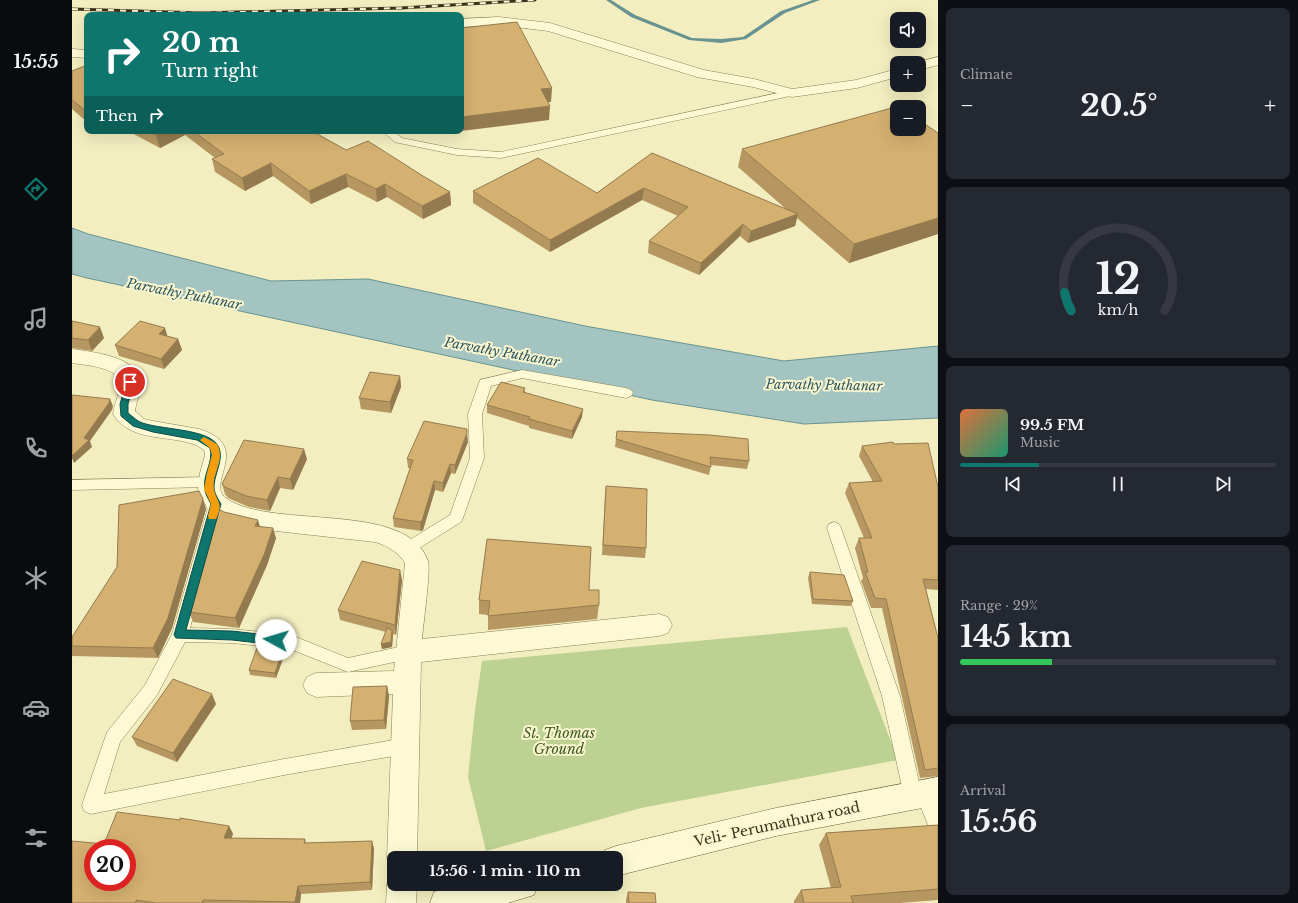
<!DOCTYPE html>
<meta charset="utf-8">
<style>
body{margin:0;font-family:"Libre Baskerville",serif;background:#242831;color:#f1f3f6;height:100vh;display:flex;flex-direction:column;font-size:15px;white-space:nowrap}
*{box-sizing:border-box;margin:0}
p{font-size:13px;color:#9ea1a6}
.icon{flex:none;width:22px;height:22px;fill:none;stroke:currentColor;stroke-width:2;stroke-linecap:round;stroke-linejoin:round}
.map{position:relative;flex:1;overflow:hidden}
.drawer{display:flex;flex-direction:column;gap:8px;padding:8px;background:#0d0f14;width:360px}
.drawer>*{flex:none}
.hud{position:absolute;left:12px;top:12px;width:380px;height:122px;border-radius:8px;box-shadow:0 4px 16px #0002;background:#0f766e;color:#fff;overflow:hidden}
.buttons{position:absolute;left:818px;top:12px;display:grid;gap:8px}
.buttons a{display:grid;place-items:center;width:36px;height:36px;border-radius:8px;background:#171b24;box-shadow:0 4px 16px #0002;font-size:20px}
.speed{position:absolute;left:12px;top:839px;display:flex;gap:8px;font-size:20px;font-weight:700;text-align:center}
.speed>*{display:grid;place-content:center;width:52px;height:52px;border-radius:50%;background:#171b24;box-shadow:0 4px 16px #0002;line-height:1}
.speed .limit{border:6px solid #d22;background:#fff;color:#111}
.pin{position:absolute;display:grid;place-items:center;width:34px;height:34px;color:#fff;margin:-17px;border:2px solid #fff;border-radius:50%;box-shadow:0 1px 4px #0007}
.me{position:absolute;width:44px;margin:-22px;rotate:276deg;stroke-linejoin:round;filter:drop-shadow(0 0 3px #0008)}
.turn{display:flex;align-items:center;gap:14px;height:84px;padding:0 12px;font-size:18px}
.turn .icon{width:52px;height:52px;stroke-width:2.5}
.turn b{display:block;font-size:28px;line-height:34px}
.then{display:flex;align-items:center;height:38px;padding:0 12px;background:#0003;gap:8px;font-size:15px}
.big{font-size:30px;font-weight:700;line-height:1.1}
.drawer .widget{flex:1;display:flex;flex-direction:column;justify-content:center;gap:6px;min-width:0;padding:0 14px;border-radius:8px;background:#242831}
.drawer .dial{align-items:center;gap:0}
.dial svg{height:104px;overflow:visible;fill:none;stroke:#363941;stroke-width:7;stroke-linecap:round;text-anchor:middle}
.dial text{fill:#f1f3f6;stroke:none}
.song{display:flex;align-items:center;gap:12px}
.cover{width:48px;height:48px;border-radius:6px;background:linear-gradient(135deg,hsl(20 70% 55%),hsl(160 70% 35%))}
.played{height:4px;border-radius:2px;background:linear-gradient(90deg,#0f766e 25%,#363941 25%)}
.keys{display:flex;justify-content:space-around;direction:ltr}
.heat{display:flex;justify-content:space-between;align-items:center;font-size:22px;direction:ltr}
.charge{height:6px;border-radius:3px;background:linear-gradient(90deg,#34c759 29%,#363941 0)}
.trip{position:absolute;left:315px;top:851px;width:236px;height:40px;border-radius:8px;background:#171b24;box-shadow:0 4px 16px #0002;font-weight:700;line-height:40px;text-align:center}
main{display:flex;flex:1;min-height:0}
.menu{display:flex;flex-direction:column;width:72px;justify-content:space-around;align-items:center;background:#090b0e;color:#9ea1a6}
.menu .icon{width:28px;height:28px}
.menu .current{color:#0f766e}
.menu b{font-size:18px;color:#f1f3f6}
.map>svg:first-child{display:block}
</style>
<main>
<nav class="menu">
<b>15:55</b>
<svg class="icon current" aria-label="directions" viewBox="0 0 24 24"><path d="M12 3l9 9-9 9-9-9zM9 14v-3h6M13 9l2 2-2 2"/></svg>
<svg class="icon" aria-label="music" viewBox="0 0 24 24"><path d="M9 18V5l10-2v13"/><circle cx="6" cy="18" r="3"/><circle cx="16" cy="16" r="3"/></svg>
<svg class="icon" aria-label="phone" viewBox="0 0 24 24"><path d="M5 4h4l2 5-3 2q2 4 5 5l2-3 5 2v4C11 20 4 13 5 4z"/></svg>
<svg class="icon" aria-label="climate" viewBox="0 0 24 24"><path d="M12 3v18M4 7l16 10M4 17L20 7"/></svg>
<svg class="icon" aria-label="car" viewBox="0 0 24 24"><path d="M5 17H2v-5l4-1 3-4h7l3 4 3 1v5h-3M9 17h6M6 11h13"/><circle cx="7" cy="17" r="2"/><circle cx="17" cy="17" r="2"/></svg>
<svg class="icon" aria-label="filters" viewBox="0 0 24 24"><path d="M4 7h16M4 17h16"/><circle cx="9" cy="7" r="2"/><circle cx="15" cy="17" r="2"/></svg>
</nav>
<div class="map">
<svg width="866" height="903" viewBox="0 0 866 903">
<rect width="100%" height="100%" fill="#f2eebf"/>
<path fill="#bdd192" d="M775,627l51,133 -257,48 -155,43 -18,-74 7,-67 7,-49z"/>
<path fill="#a3c4c1" stroke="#699391" d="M0,228l16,6 183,47 97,-2 217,47 199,35 154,-15v72l-134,6 -152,-24 -565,-122 -15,-4z"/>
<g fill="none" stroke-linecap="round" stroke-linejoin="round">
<path fill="#699391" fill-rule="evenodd" d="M534,0h5l24,15 57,23 29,1 22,-2 38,-26 32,-11h7l-35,13 -39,26 -25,4 -32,-3 -58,-23z"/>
<g stroke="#8d7f56" stroke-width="1">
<g id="service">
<path d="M720,90l3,1 2,2 -2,2 -294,63 -44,-3 -58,-12 -4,-1 -13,-11h11l9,7 55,11 44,3z"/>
<path d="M450,370l104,18 5,2 2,3 -2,3 -5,2 -104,-20 -31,8 -9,28 2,44 -21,60 -2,4 -48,30 -5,2 -5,-2 -3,-4 3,-4 47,-29 20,-57 -2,-44 12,-34z"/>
<path d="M138,477l5,1 2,4 -2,4 -5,1 -138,3v-10z"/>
<path d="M144,498l5,2 2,4 -33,124 42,1 59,6 57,23 60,-13 6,2 2,5 -2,5 -6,2 -60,13 -58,-23 -58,-6 -47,-1 -28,53 -37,47 -16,52 180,-35 121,-21 6,2 3,6 -3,6 -6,2 -121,21 -193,39 -7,-3 -2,-6 25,-73 38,-47 27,-51 37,-130 2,-4z"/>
<path d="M762,522l5,2 2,4 59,168 22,100 -3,6 -6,3 -6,-3 -3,-6 -22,-100 -55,-168 2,-4z"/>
</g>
</g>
<g stroke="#8d7f56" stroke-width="1">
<g id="minor">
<path d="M427,17l51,6 154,47 50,9 38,10 64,-9 41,-11v8l-40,11 -65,9 -39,-10 -56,-10 -149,-46 -49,-6 -38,2v-8z"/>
<path d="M0,49l15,1v8l-15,-1z"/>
<path d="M866,57v8l-19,5v-7h-5z"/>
<path d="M0,349c20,3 67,7 68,34 1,10 -4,19 -5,28l9,8 9,2 46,8c56,17 4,55 28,70 48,31 180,1 201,62 3,8 -5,65 -6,78l237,-25 9,3 4,8 -4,8 -9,3 -238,26 -4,196h-23v12l-3,-1 -4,-11 6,-164 -77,3 -9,-4 -4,-8 4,-8 9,-4 78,-2 11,-108c-7,-11 -17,-17 -30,-21l-108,-12 -39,-9 -20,-11 -10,-21 2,-16 5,-18 -1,-5c-3,-2 -7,-5 -11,-6 -26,-9 -63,-2 -80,-30 1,-10 7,-20 7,-30 0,-17 -36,-19 -48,-21z"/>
<path d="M857,779l9,4v46l-10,-4 -13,-32 4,-10z"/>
<path d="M322,872v12h23l-1,19h-30l1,-19 4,-11z"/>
</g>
</g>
<g stroke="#6f5f39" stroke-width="1">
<g id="secondary">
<path d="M866,777v28l-162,31 -160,40v-18h-14l3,-8 11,-4 160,-38z"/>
<path d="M388,884h78l-4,11 -26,8h-78l4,-11z"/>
</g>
</g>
<use href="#service" fill="#fcf9d4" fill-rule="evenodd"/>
<use href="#minor" fill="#fcf9d4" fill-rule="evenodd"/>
<use href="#secondary" fill="#fcf9d4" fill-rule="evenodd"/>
<g stroke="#3b321c" stroke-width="3">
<path id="rail" d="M0,9l129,4 200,-5 134,-8"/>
</g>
<use href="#rail" stroke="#f9f6d0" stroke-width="2" stroke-dasharray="6" stroke-linecap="butt"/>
</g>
<g fill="#b69761">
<path d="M15,65v57l-15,-13v-38z"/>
<path d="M56,131h184l34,19 77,26 27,16 1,13 -28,14 -36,-22 -10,5 -29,-15 -37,17 -38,-28 -28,15 -30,-19 -3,-13 3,-1 -30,-23 -25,13z"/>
<path d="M866,133v101l-89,29 -52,-45 -2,8 -47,17 -8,-7 -41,39 -51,-22 1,-12 29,-25 -36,-16 -92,52 -77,-49v-12l124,2 55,-40 134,56 -48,-42 4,-18z"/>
<path d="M0,321l32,17 -12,13 -20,-3z"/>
<path d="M95,336l11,3 4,11 -18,19 -45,-13 -4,-11z"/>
<path d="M328,376l1,11 -10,26 -30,-4 -2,-11z"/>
<path d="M453,388v5l57,24 -10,22 -43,-11v-2l-42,-13v-8z"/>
<path d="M544,439l133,22 -2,8 -36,-4 -2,10 -94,-28z"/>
<path d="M396,442l-13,32 -4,-1 -8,19 -8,-2 -12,40 -2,1 -27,-4 -1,-9 17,-50h-2l-1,-9z"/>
<path d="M822,444l44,43v103l-12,-1 12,49v138l-18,2 -38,-170h-11l-10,-27 2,-3 -8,-30 4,-10h5l-19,-45 4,-10 24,-1 -14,-26 3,-10z"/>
<path d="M235,459l-14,31 -13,-2 -10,23 -21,-4 -21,-9 -3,-4 -3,-10z"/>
<path d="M534,486l40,62 -1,10 -43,-3 3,-59z"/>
<path d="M134,509l-34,119 -14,30 -86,-2v-19z"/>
<path d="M152,512l36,15 16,11 -9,27 -28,63 -46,-6 -4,-10z"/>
<path d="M738,572l43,29 -2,5 -39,-2 -4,-26z"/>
<path d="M330,580l-6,55 -3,-1 -1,13 -10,2 -1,-5 5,-12 -46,-12 -2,-10z"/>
<path d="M517,590l10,15 -2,14 -109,11v-15l-9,-1v-14z"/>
<path d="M212,656l-8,22 -26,-3 -1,-5z"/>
<path d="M315,686l2,10 -3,33 -34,1 -2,-9z"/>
<path d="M144,704l-39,58 -40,-16 -5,-9z"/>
<path d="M108,820l49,6 4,8 -2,4 74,1 1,4 66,-2 2,8 -2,41 -71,4 -1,9h-228l32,-59z"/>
<path d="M866,825v75l-38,3h-106v-2l7,-11 30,-2 -12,-43 7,-12z"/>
<path d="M556,892l28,11h-30v-3z"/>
</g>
<g fill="#947b4f">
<path d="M480,88l-1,14 -10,1v-14z"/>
<path d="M478,106l-1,14 -88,11v-14z"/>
<path d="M93,131h19l1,4 -25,13 -4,-13z"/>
<path d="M375,131h11l-11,1z"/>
<path d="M199,163l2,13 -28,15 -3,-13z"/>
<path d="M274,174l2,13 -37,17 -2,-13z"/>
<path d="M313,184l2,13 -10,5 -1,-13z"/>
<path d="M572,188l-2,12 -92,52v-12z"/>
<path d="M378,192l1,13 -28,14 -1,-13z"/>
<path d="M726,214l-3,12 -47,17 3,-12z"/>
<path d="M866,218v16l-89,29 5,-19z"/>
<path d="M671,224l-3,12 -41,39 2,-12z"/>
<path d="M28,327l4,11 -12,13 -4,-11z"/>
<path d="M93,328l3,10 -9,-4z"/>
<path d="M106,339l4,11 -18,19 -3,-10z"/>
<path d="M328,376l1,11 -10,26 -1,-11z"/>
<path d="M38,399l3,7 -1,4 -22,31 2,6 -18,16 -2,-5v-2z"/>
<path d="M511,409l-1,8 -10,22v-8z"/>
<path d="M395,433l1,9 -13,32v-9z"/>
<path d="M232,449l3,10 -14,31 -3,-11z"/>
<path d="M378,464l1,9 -8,19v-9z"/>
<path d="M206,477l2,11 -10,23 -3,-11z"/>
<path d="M362,481l1,9 -12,40 -2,1 -1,-9z"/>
<path d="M131,499l3,10 -34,119 -14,30 -5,-10z"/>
<path d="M186,520l3,10 -6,-4z"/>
<path d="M201,528l3,10 -9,27 -28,63 -4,-10z"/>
<path d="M328,570l2,10 -6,55 -1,-10z"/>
<path d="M320,630l1,5 -1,12 -10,2 -1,-5z"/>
<path d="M210,652l2,4 -8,22 -1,-5z"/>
<path d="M315,686l2,10 -3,33 -2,-9z"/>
<path d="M140,694l4,10 -39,58 -4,-9z"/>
<path d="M157,826l4,8 -5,13 -4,-9z"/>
<path d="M300,841l2,8 -2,41 -2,-8z"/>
<path d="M226,886l3,8 -1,9h-4l-1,-1z"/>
</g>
<g fill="#d4b071" stroke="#947b4f" fill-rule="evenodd">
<path d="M445,22l35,66 -11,1 9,17 -89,11v-89z"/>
<path d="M15,65v47l-15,-12v-29z"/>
<path d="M827,106l1,1h-3v22h22v-9l19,13v85l-84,26 -112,-95z"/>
<path d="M76,131h17l-9,4z"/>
<path d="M121,131h119l34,19 22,-9 55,35 27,16 -28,14 -37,-22 -9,5 -30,-15 -37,17 -38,-28 -29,15 -30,-19 12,-5z"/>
<path d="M580,153l146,61 -47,17 -8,-7 -42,39 -52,-22 39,-34 -44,-19 -94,52 -77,-49 65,-33 59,35z"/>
<path d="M0,321l28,6 -12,13 -16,-2z"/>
<path d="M68,321l25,7 -6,6 19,5 -17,20 -46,-14z"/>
<path d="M298,372l30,4 -10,26 -31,-4z"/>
<path d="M429,382l24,6 -2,4 60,17 -11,22 -43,-12 1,-2 -43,-12z"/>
<path d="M0,395l38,4 -1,4 -25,35 5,2 -17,16z"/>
<path d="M352,421l43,8v4l-12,32 -5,-1 -7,19 -9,-2 -12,40 -2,1 -27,-4 20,-58 -6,-1z"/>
<path d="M545,431l93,4 38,4 1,22 -39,-4 1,10 -95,-28z"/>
<path d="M172,440l60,9 -14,30 -12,-2 -11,23 -21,-4 -21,-9 -3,-3z"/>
<path d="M821,442l1,2 34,-1 10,44v93l-15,-1 15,59v130l-13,2 -39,-171 -11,-1 -10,-26h3l-9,-34h13l-23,-55 33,-2 -20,-35z"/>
<path d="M534,486l41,3 -1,59 -43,-3z"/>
<path d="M127,491l4,8 -35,119 -15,30 -81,-2v-9l45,-70 2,-62z"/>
<path d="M145,508l7,4 34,8 -3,6 18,2 -9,27 -29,63 -46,-6z"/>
<path d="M415,539l104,8 -2,43h10v15l-111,11 2,-15 -11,-1z"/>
<path d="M290,561l38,9 -5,55 -57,-15z"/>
<path d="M738,572l34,3 9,26 -40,-2z"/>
<path d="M315,628l5,2 -1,12 -10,2z"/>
<path d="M185,648l25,4 -7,21 -26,-3z"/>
<path d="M101,679l39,15 -39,59 -41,-16z"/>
<path d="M315,686l-3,34 -34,1 3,-34z"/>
<path d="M45,812l63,8v-2l49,8 -5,12 81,1 -1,4 68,-2 -2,41 -72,4 -3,16 -92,-2 -1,3h-46l-20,-3v3h-64v-62l32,3zM21,848h34v34h-34z"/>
<path d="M866,825v64l-87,7 2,7h-49l-3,-13 40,-3 -15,-54z"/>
<path d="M556,892l27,1 1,10h-27z"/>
</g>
<path fill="#0f766e" stroke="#0a4d48" d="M55,380h6l1,2 -6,22v9c4,3 8,7 12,9 18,8 69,6 78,24 7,12 -4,28 -4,41 0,6 4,12 7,17l-35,126 46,1 44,5 4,1 2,3 -2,4 -4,1 -44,-5 -56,-2 -2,-3 37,-131c-2,-4 -6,-10 -6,-15 -3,-14 9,-27 5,-41l-13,-8 -44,-8 -20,-6 -12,-10 -1,-12z"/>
<path fill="#f59e0b" d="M132,437l13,7c9,17 -6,29 -3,46 3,13 10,13 2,29h-7l-1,-3 3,-12 -7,-15 3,-16 5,-18 -2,-7 -10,-8z"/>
<g text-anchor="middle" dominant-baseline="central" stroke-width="4" stroke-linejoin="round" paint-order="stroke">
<g font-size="13" font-style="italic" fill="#29555c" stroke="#f9f6d0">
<text transform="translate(112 294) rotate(11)">Parvathy Puthanar</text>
<text transform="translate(430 352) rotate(10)">Parvathy Puthanar</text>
<text transform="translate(752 385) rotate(1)">Parvathy Puthanar</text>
</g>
<g font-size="14" font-style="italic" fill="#3f5a20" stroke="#f9f6d0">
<text x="487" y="733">St. Thomas<tspan x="487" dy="16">Ground</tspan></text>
</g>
<g font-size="14" fill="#3b321c" stroke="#f9f6d0">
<text transform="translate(705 824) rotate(-12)">Veli- Perumathura road</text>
</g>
</g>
</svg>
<div class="buttons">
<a><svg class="icon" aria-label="sound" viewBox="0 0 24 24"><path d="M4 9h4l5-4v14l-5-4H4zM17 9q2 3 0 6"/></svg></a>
<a>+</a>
<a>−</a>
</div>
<div class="speed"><div class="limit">20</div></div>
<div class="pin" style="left:58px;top:382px;background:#d93025"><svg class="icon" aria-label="arrive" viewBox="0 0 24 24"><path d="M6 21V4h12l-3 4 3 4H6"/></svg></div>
<svg class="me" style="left:204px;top:640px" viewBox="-20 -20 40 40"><circle r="19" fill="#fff"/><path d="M0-13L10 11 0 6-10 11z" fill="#0f766e"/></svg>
<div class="trip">15:56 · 1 min · 110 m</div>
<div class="hud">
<div class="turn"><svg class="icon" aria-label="right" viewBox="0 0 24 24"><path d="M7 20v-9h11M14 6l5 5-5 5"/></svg><div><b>20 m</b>Turn right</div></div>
<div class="then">Then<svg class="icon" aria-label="right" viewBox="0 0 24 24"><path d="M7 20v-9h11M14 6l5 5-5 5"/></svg></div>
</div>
</div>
<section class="drawer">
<div class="widget"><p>Climate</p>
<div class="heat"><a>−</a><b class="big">20.5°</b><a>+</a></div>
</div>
<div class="widget dial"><svg viewBox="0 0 100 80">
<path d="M14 69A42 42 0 1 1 86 69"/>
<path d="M14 69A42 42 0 0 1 9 55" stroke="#0f766e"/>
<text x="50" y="56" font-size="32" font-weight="700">12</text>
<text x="50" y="72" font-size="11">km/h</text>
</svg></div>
<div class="widget">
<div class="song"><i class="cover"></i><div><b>99.5 FM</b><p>Music</p></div></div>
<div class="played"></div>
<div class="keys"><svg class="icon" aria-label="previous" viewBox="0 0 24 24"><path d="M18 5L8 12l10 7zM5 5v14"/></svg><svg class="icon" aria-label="pause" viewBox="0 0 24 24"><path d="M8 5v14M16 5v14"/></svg><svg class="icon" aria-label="next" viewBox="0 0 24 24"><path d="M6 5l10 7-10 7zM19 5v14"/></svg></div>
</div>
<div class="widget"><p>Range · 29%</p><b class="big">145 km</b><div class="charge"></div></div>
<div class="widget"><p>Arrival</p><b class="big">15:56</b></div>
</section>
</main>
